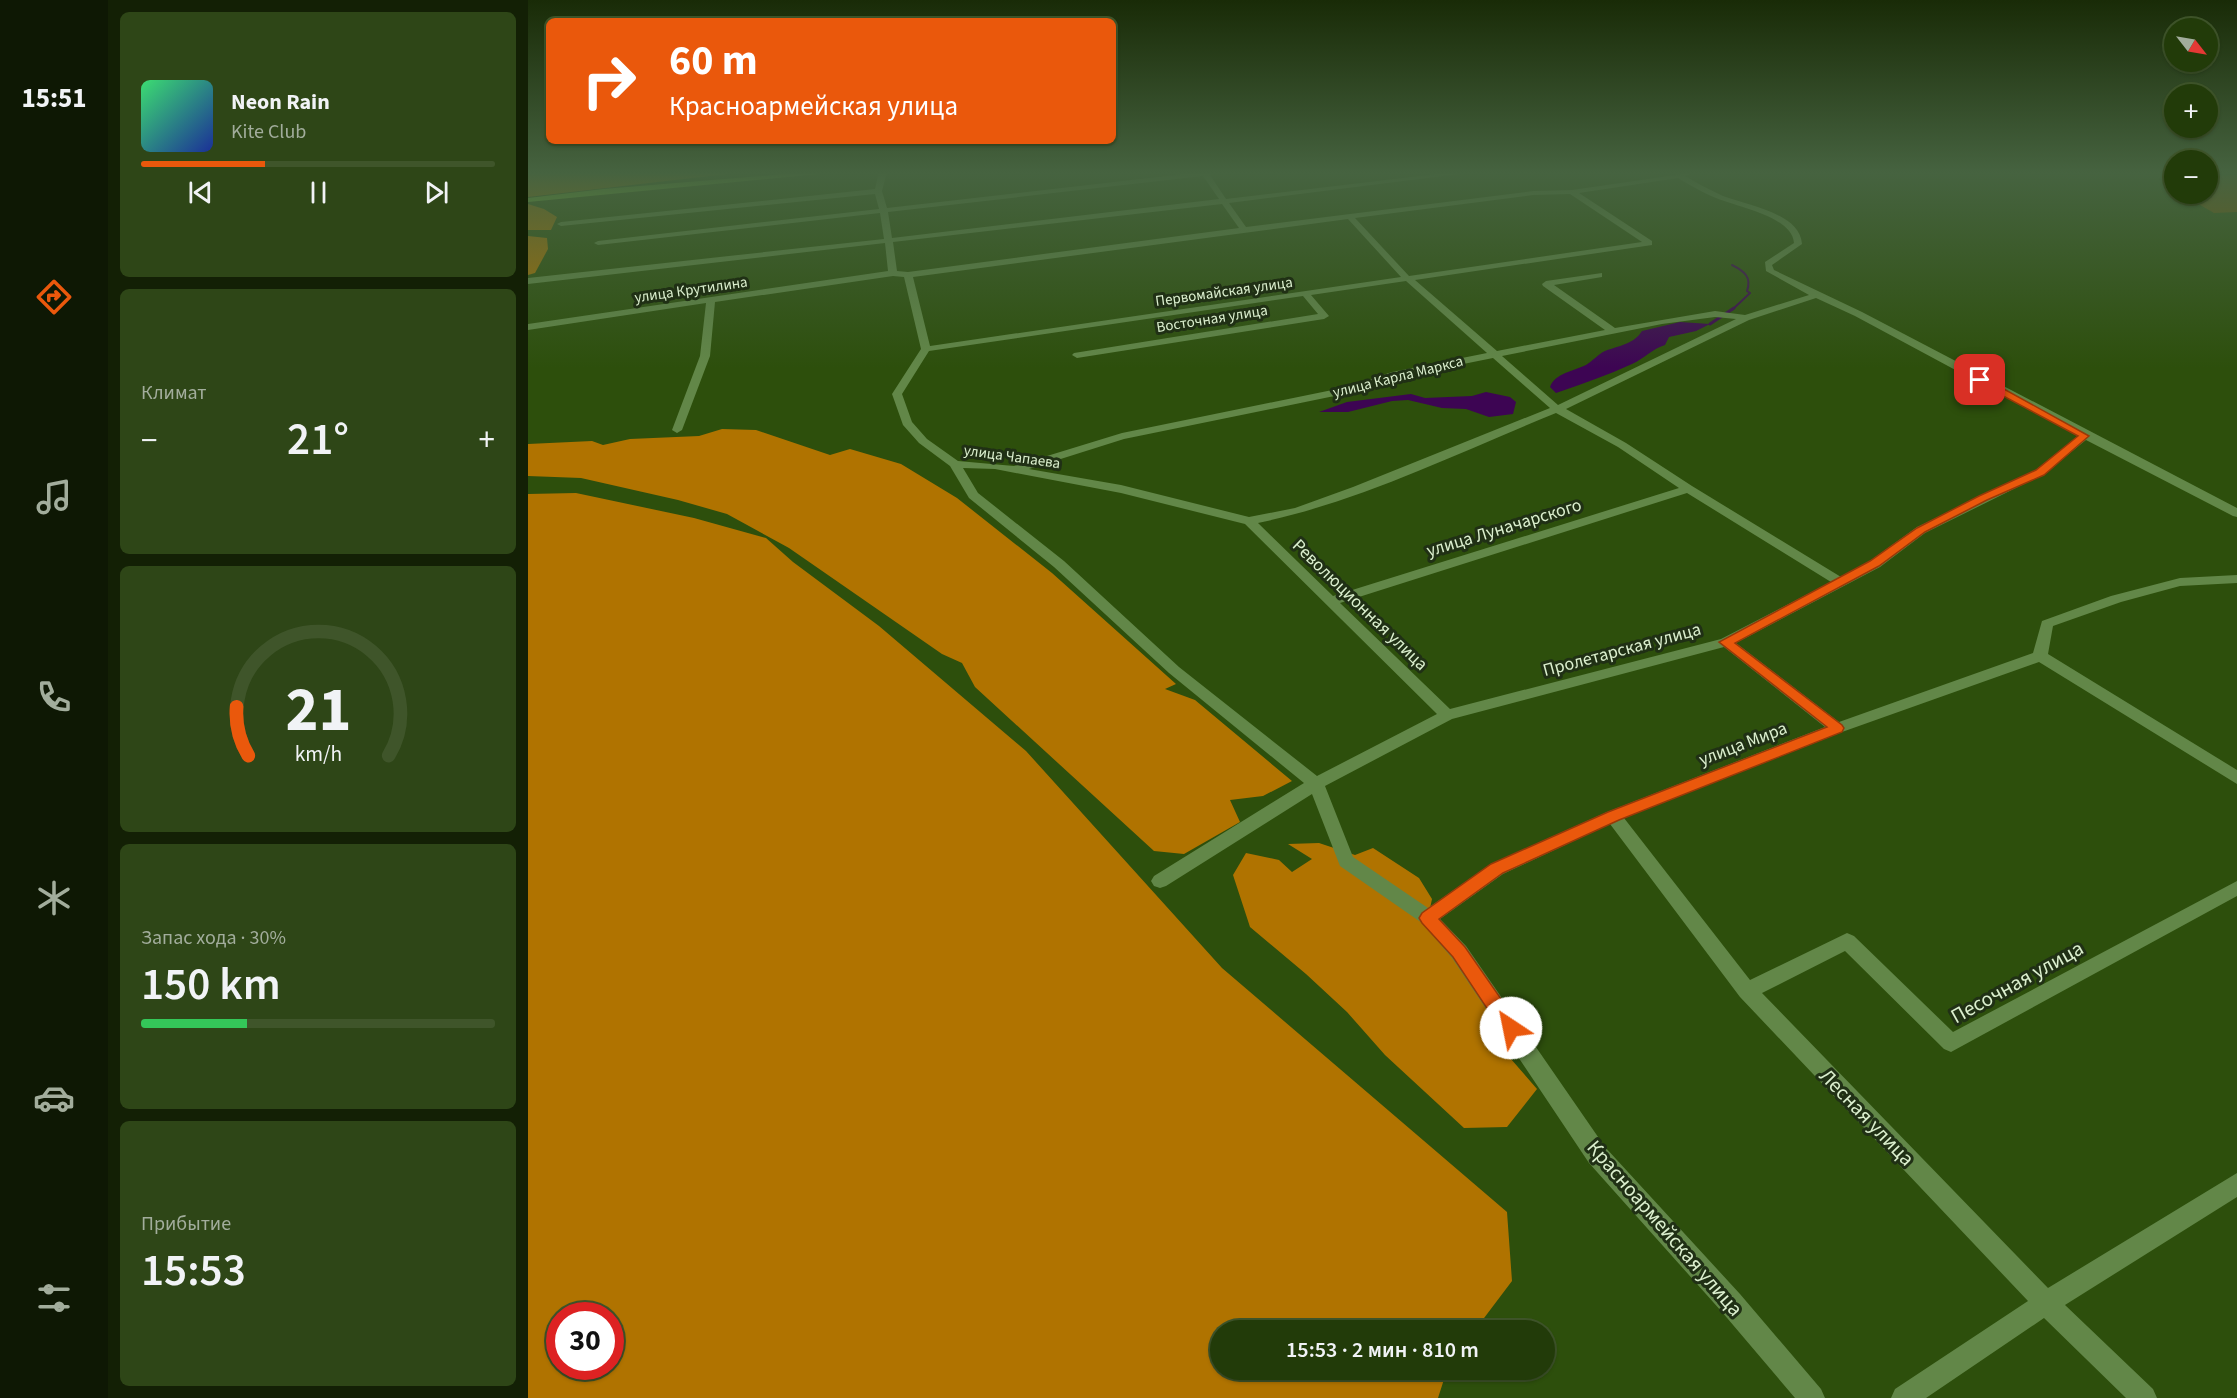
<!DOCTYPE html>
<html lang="ru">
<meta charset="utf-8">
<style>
body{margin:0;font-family:"Source Sans 3",sans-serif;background:#2e4617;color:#f1f3f6;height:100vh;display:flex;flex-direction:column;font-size:22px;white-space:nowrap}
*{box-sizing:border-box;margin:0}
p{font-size:20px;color:#a2ad9c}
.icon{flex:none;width:33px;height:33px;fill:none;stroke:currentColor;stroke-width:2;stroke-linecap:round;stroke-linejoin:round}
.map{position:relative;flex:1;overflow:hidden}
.drawer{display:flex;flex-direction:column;gap:12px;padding:12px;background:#132005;width:420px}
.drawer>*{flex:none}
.hud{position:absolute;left:18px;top:18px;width:570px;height:126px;border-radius:9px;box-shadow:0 2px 4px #0004,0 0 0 2px #3f552a;background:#ea580c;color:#fff;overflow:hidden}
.needle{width:39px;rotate:121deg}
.buttons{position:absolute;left:1636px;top:18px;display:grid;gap:12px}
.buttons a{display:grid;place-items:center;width:54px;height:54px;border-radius:50%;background:#223b09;box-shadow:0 2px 4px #0004,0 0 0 2px #3f552a;font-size:30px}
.speed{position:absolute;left:18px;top:1302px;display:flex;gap:12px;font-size:30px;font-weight:700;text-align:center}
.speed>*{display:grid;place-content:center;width:78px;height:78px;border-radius:50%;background:#223b09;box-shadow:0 2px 4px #0004,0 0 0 2px #3f552a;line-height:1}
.speed .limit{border:9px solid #d22;background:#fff;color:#111}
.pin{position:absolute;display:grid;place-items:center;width:51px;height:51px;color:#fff;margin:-26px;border-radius:12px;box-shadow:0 3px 9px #0006}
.me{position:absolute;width:66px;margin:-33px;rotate:326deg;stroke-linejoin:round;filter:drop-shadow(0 0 4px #0008)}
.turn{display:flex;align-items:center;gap:21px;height:126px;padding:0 24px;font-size:27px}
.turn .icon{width:78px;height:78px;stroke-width:2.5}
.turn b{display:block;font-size:42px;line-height:51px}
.big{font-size:45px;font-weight:600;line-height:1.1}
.drawer .widget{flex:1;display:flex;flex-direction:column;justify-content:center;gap:9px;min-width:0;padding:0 21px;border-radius:9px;background:#2e4617}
.drawer .dial{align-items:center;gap:0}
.dial svg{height:156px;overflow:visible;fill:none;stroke:#3f552a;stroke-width:7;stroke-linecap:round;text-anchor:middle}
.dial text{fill:#f1f3f6;stroke:none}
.song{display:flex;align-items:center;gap:18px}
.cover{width:72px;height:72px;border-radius:9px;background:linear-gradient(135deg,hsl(140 70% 55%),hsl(230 70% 35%))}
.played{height:6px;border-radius:3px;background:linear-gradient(90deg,#ea580c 35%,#3f552a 35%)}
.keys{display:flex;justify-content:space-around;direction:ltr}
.heat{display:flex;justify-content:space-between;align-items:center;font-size:33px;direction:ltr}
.charge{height:9px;border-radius:4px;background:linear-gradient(90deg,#34c759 30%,#3f552a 0)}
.trip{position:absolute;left:682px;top:1320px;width:345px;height:60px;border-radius:30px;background:#223b09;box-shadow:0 2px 4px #0004,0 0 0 2px #3f552a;font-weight:600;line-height:60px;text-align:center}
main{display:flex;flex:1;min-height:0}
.dock{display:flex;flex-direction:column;width:108px;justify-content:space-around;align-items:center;background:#0e1804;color:#a2ad9c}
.dock .icon{width:42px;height:42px}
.dock .on{color:#ea580c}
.dock b{font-size:27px;color:#f1f3f6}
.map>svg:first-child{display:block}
</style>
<main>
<nav class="dock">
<b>15:51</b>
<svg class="icon on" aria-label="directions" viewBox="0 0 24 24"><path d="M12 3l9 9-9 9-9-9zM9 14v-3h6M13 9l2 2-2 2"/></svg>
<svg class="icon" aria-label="music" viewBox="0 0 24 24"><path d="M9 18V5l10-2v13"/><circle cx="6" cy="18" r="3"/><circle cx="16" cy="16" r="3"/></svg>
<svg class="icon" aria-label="phone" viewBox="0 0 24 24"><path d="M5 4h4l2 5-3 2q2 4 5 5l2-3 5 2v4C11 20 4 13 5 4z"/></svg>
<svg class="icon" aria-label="climate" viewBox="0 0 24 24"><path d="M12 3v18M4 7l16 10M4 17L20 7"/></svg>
<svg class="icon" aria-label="car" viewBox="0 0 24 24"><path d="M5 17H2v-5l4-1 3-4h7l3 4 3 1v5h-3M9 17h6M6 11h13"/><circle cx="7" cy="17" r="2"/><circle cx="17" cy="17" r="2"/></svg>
<svg class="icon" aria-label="filters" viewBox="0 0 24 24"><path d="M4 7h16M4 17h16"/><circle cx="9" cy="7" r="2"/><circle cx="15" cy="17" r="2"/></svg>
</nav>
<section class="drawer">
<div class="widget">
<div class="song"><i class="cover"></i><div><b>Neon Rain</b><p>Kite Club</p></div></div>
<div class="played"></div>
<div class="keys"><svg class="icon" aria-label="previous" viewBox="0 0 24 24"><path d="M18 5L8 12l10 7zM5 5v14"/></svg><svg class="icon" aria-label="pause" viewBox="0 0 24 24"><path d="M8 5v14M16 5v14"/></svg><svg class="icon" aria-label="next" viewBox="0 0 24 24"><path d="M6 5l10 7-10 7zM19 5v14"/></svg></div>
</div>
<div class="widget"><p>Климат</p>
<div class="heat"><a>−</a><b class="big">21°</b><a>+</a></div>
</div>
<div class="widget dial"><svg viewBox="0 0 100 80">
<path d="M14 69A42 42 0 1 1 86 69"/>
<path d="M14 69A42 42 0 0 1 8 44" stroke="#ea580c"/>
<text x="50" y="56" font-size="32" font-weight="700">21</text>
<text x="50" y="72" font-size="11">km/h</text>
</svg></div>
<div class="widget"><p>Запас хода · 30%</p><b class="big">150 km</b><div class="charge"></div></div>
<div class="widget"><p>Прибытие</p><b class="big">15:53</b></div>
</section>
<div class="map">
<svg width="1709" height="1398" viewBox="0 0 1709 1398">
<rect width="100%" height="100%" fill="#2d4f0c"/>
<path fill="#805301" d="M1709,175v37l-23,1 -33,-19h27v-18z"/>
<g fill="#b07300" fill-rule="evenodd">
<path d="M0,172h202l-3,2 -199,23z"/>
<path d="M0,204l16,5 13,8 -6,13h-23z"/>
<path d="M0,236l19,2 1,11 -13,24 -7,2z"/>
<path d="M194,429l34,1 74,25 20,-6 51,15 56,34 95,75 124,111 -11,5 30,11 97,81 -29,15 -33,4 10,22 -56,32 -30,-3 -179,-164 -13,-24 -20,-9 -153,-106 -62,-34 -49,-14 -97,-22 -53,-2v-32l64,-3 11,4 27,-6 69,-3z"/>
<path d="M48,493l118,25 72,20 27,24 86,64 147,125 196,217 285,244 5,69 -37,49h-254v40h226l-9,28h-910v-904zM32,1316h50v50h-50z"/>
<path d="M791,843l36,12 18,-7 46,30 13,21 -4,19 58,74 11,51 40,46 -30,38 -43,1 -79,-73 -38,-43 -41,-38 -56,-47 -17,-52 13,-22 33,7 13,12 20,-13 -24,-15z"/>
</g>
<g fill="#3d0553">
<path d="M1152,322l30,2 -14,7 -27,6 -4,8c-13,4 -20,13 -33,19 -24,11 -50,20 -76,29l-6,-6c5,-14 24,-16 36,-22 7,-4 12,-11 19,-14 13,-5 29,-7 37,-20z"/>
<path d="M958,392l24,5 6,5 -3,12 -24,3 -23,-8 -24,-1 -34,-8 -16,1 -44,11h-29l28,-10 64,-8 14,4 47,-2z"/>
</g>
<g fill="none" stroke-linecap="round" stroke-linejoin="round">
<path stroke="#3d0553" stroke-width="2" d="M1204,310l18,-17 -3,-2c5,-14 -3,-20 -15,-26"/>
<path stroke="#3d0553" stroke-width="3" d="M1182,324l24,-16"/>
<path fill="#628748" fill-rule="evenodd" d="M351,172h8l-5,19 5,17 314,-36h24l-15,3 16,24 227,-27h22l-246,31 17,24 287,-36 39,-1 124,-18 -11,4c12,7 25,14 38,20 24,9 77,17 79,48l-30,21 2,5 88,42 375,196v9l-4,-1 -147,-76 -42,34 -119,59 -45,34 -144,76 103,79 194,-69 9,-32 69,-25 69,-18 57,-3v8l-57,3 -59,16 -68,24 -5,28 189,116v14l-198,-122 -197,70 -218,86 126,162 97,-47 7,3 99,96 284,-151v15l-286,156 -7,-3 -99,-98 -83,42 286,295 189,-115v24l-172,108 88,84 4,9h-31l-82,-80 -118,80h-35l4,-9 133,-88 -288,-304 -130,-173 -107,50 -63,45 26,27 139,201 135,147 81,95 4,9h-30l-73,-86 -133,-149 -137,-205 -30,-35 -82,-57 -28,-72 -146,92 -6,2 -6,-2 -3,-5 3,-5 150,-93 -135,-110 -115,-106 -85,-69 -19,-32 -31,-23 -16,-18 -11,-31 29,-45 -17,-72 -11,-1 -178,26 -5,54 -28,74 -5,3 -5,-3 28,-74 6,-53 -178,27v-6l360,-53 -3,-28 -357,41v-6l356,-39 -4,-26 -282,32 -4,-2 4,-2 281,-32 -4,-15 -314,32 -4,-2 4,-2 314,-33zM675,176l16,23 -327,39 -4,-26zM1150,178c12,7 25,15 38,20 21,9 76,18 78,45l-29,19 1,9 43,24 -64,20 -30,-4 -100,17 -61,-43 48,-8v-4l-56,8 -4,3 1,2 62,44 -108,21 -82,-71 237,-35v-4l-73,-48zM1042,194l72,48 -233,34 -54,-58 178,-23zM694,204l17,24 -331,44 -11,-1 -4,-29zM820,219l53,58 -471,69 -17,-69zM878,281l81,72 -95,19 -45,15 -225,46 -108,33 -56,-5 -31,-22 -15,-17 -10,-28 27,-43 374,-55 15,18 -244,39 -2,2 5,3 247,-39 5,-3 -18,-21zM1288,298l39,18 223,120 -42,34 -119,57 -47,34 -29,16 -149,-91 -66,-43 -60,-34 183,-89zM1187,317l21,2 -178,86 -56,-49 160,-32zM965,358l57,50 -197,79 -58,21 -46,9 -128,-32 -92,-16 95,-30 225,-46 45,-15zM1028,413l62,34 61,41 -346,108 -75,-73c101,-21 202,-71 298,-110zM435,468l32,1 126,24 124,31 192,190 -120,62 -138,-109 -115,-106 -86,-68zM1159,493l144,89 -110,57 -271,70 -110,-106zM1196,647l101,80 -218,85 -116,52 -63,44 -75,-51 -28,-71 127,-67z"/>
<path fill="#7cc738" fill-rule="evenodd" d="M282,172h29l-311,30v-4l75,-9z"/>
</g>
<linearGradient id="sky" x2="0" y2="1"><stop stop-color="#192b07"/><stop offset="0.47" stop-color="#466340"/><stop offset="1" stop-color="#466340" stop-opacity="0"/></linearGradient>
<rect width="1709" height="368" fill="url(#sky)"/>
<path fill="#ea580c" stroke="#983908" stroke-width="1.5" d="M1449,378h7l105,58 -45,39 -57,25 -62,32 -46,34 -144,77 107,82 2,3 -2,4 -223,88 -116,53 -64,46 26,28 52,75 3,6 -3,6 -6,2 -7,-2 -51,-77 -31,-34 -3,-5 3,-5 69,-49 117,-52 219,-85 -108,-85 151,-81 47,-33 62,-32 57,-26 42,-34 -101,-54z"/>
<g text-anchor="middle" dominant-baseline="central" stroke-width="6" stroke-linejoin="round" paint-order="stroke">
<g font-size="15" fill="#dbefce" stroke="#203015">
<text transform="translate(163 290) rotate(-8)">улица Крутилина</text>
<text transform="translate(696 292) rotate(-8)">Первомайская улица</text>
<text transform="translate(684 319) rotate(-9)">Восточная улица</text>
<text transform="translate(870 377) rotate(-14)">улица Карла Маркса</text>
<text transform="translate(484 457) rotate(8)">улица Чапаева</text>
</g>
<g font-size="18" fill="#dbefce" stroke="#203015">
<text transform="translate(976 528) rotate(-17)">улица Луначарского</text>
<text transform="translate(832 605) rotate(44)">Революционная улица</text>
<text transform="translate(1094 650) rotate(-15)">Пролетарская улица</text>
<text transform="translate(1215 744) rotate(-21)">улица Мира</text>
</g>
<g font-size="21" fill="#dbefce" stroke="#203015">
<text transform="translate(1489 982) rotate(-29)">Песочная улица</text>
<text transform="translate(1339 1117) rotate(46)">Лесная улица</text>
<text transform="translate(1137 1228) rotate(49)">Красноармейская улица</text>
</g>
</g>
</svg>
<div class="buttons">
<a><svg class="needle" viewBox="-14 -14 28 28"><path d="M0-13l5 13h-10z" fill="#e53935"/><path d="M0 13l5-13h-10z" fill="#a2ad9c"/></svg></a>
<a>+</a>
<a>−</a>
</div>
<div class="speed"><div class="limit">30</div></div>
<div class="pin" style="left:1452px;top:380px;background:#d93025"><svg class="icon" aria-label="arrive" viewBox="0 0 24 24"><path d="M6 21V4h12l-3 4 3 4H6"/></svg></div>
<svg class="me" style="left:983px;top:1028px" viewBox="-20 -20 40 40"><circle r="19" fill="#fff"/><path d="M0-13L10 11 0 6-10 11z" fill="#ea580c"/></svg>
<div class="trip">15:53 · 2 мин · 810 m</div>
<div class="hud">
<div class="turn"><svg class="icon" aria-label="right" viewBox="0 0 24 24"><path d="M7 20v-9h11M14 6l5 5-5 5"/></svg><div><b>60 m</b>Красноармейская улица</div></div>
</div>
</div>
</main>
